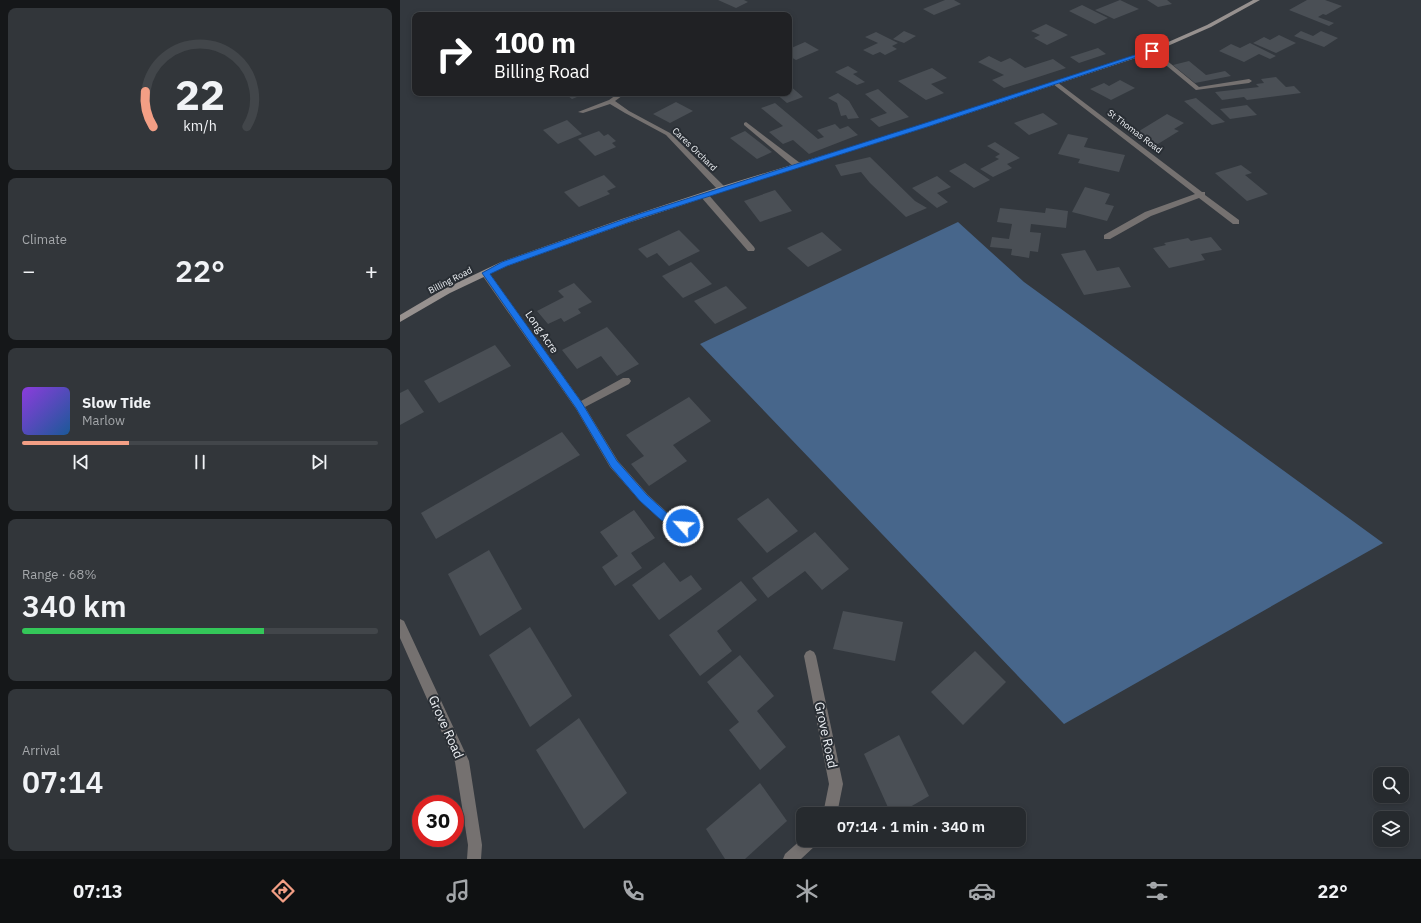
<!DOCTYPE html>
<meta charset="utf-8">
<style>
body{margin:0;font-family:"IBM Plex Sans",sans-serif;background:#32363a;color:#f1f3f6;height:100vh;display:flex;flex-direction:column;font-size:15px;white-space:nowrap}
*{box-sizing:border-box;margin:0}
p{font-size:13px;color:#a4a7aa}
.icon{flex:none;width:22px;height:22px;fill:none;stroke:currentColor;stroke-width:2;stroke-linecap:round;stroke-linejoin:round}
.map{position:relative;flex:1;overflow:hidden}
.panel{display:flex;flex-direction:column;gap:8px;padding:8px;background:#151719;width:400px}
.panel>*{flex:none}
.top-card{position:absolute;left:12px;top:12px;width:380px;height:84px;border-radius:8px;box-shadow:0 2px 6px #0003,0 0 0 1px #42464a;background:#202124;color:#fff;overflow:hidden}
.fabs{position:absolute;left:973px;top:767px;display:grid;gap:8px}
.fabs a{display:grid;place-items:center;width:36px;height:36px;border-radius:8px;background:#262a2e;box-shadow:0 2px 6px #0003,0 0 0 1px #42464a;font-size:20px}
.speed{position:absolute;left:12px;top:795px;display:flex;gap:8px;font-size:20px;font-weight:700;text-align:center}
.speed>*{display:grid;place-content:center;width:52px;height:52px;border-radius:50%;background:#262a2e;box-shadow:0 2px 6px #0003,0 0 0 1px #42464a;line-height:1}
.speed .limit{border:6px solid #d22;background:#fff;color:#111}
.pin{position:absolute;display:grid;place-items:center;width:34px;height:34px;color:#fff;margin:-17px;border-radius:8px;box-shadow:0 2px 6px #0006}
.me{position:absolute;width:44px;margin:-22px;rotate:296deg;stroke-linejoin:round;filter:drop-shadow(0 0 3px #0008)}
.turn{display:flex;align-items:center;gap:14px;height:84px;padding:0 16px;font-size:18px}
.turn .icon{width:52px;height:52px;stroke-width:2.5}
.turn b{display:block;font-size:28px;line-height:34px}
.big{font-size:30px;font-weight:600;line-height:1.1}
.panel .tile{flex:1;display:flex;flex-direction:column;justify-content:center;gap:6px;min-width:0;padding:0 14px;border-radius:8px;background:#32363a}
.panel .dial{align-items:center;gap:0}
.dial svg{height:104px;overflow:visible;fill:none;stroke:#42464a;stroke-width:7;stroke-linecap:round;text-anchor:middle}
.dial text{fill:#f1f3f6;stroke:none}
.song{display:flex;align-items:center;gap:12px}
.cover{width:48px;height:48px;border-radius:6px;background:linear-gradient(135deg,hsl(270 70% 55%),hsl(210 70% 35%))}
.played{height:4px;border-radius:2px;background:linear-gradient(90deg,#f39f85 30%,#42464a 30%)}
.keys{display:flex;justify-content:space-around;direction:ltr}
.heat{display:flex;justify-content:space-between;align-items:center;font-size:22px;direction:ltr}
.charge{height:6px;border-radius:3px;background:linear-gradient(90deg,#34c759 68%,#42464a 0)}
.trip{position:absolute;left:396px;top:807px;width:230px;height:40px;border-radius:8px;background:#262a2e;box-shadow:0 2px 6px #0003,0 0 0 1px #42464a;font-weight:600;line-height:40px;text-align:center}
.menu{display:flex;height:64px;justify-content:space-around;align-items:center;background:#0f1112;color:#a4a7aa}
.menu .icon{width:28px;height:28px}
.menu .on{color:#f39f85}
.menu b{font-size:18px;color:#f1f3f6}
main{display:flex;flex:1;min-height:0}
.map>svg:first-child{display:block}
</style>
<main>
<section class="panel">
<div class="tile dial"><svg viewBox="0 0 100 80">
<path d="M14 69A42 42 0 1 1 86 69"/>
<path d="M14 69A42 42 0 0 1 8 42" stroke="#f39f85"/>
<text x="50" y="56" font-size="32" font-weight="700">22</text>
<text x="50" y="72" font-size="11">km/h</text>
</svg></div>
<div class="tile"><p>Climate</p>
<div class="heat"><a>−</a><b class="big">22°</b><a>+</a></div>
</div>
<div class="tile">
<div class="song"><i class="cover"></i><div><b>Slow Tide</b><p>Marlow</p></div></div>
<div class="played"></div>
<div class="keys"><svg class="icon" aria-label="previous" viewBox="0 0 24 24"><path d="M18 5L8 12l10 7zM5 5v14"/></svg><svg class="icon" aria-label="pause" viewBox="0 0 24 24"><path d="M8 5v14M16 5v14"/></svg><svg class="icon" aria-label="next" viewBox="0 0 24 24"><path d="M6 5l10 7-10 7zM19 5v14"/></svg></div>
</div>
<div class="tile"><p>Range · 68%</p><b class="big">340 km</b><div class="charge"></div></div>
<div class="tile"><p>Arrival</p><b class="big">07:14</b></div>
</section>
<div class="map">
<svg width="1021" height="859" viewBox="0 0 1021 859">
<rect width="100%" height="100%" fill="#33383e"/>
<path fill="#47668b" d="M558,222l66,60 359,261 -319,181 -364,-380z"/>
<g fill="#4a4f55">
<path d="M318,0h26l4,2 -12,6z"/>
<path d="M545,0h9l7,4 -27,11 -11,-6z"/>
<path d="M720,0l19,9 -25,10 -19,-9z"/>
<path d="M747,0h20l5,4 -14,3z"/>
<path d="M907,0h18l17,6 -16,9 -3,-1 -5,3 16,6 -5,3 -40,-16z"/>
<path d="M682,5l26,13 -13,6 -26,-13z"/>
<path d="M646,24l22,11 -21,10 -13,-7 6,-3 -9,-4z"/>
<path d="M504,31l12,5 -12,7 -11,-4z"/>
<path d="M901,31l12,5 8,-5 17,7 -14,9 -30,-11z"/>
<path d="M476,32l22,11 -6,3 5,3 -12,6 -5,-3 -7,3 -10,-5 15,-7 -13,-6z"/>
<path d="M879,35l17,8 -20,10 -23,-10 11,-6 6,3z"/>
<path d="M405,42l14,8 -23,10 -7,-4v-7z"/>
<path d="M850,43l26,13 -6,3 -11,-5 -15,8 -25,-11 12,-7 9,4z"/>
<path d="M698,48l8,6 -27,9 -9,-6z"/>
<path d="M589,56l12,6 9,-4 15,10 28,-9 13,9 -62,20 -12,-8 12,-5 -26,-13z"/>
<path d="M789,61l17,14 19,-4 6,5 -36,7 -22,-18z"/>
<path d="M448,66l10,6 -5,2 12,8 -8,3 -22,-13z"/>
<path d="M532,68l15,10 -16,6 13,9 -18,7 -28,-19z"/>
<path d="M876,77l10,10 8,-1 7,7 -54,7 -3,-3 -22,3 -7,-8 44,-5 -3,-3 8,-1 -3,-4z"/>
<path d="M720,80l15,8 -24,12 -21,-11 14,-6 5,3z"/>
<path d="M389,85l14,12 -16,6 -12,-10h14z"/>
<path d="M478,89l31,28 -30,10 -9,-8 17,-6 -22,-19z"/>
<path d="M164,93h35l-8,3 -4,-3 -15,6z"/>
<path d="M438,93l11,8 10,17 -11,1 -2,-4 -5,1 -4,-13 -9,-5z"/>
<path d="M796,98l29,24 -13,3 -28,-24z"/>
<path d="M276,102l17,9 -23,12 -17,-9z"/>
<path d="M375,103l43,36 6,-2 -7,-7 18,-6 5,5 8,-3 10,9 -49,19 -16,-14 -10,4 -14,-12 14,-6 -22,-18z"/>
<path d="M847,105l10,10 -27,4 -10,-10z"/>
<path d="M643,113l15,11 -29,11 -15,-12z"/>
<path d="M767,114l17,9 -10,6 5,2 -26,16 -22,-11z"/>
<path d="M167,120l15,14 -24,10 -15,-14z"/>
<path d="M199,131l5,5 4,-2 8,7 -4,2 4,4 -21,9 -17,-17z"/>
<path d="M345,131l27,21 -15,7 -27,-21z"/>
<path d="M668,134l20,4 -4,9 41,8 -6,17 -41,-9 2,-4 -22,-5z"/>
<path d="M595,142l25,16 -13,6 5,4 -19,9 -13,-8 19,-10 -4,-2 5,-3 -13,-8z"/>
<path d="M470,157l45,44 12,7 -21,9 -36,-34 -9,-11 -20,4 -6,-11z"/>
<path d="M565,163l25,17 -16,8 -25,-17z"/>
<path d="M841,165l11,8 -7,2 23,19 -21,7 -32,-28z"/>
<path d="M204,175l12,12 -9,4 3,3 -31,13 -15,-15z"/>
<path d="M537,176l14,11 -14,6 11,9 -11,6 -25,-20z"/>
<path d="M685,187l25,7 -5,10 9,2 -7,15 -35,-9z"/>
<path d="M375,190l17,21 -32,11 -16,-21z"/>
<path d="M600,208l45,5 1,-5 22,3 -2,17 -35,-4 -1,8 11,1 -3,19 -8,-1 -1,7 -18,-3 1,-6 -22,-2 2,-10 17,2 3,-15 -15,-2z"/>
<path d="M279,230l21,21 -31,15 -12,-13 -10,5 -9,-9z"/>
<path d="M422,232l20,18 -34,17 -21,-19z"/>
<path d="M811,237l11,13 -21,4 4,6 -36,8 -16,-20 13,-3 -2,-2 24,-5 3,3z"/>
<path d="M685,250l12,21 22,-4 12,20 -47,8 -23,-41z"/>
<path d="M291,262l21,22 -29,14 -21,-22z"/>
<path d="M174,283l18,19 -14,7 3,4 -17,9 -3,-4 -13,6 -11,-13 27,-14 -6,-6z"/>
<path d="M326,286l21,22 -32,16 -21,-23z"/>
<path d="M207,327l32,37 -22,12 -16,-20 -24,13 -15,-19z"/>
<path d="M95,345l16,21 -72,37 -15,-22z"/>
<path d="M8,389l16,23 -24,13v-32z"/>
<path d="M289,397l22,24 -38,24 14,16 -38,25 -18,-22 13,-8 -18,-21z"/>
<path d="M162,432l18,23 -144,84 -15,-26z"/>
<path d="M368,498l30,33 -31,22 -30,-34z"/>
<path d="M234,510l21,28 -24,15 11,15 -27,18 -13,-19 16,-11 -18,-24z"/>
<path d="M415,532l34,37 -27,21 -17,-19 -37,27 -16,-20z"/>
<path d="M89,550l33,59 -42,27 -32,-62z"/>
<path d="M264,562l16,20 11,-7 11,14 -43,31 -27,-35z"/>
<path d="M341,581l16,19 -40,31 15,20 -32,25 -31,-41z"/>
<path d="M443,611l60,11 -8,39 -62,-12z"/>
<path d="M130,627l42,69 -42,31 -41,-72z"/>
<path d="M575,651l31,31 -43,43 -32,-33z"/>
<path d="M340,655l34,41 -17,15 29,36 -26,23 -31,-40 10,-8 -32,-40z"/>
<path d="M179,718l48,75 -43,36 -48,-79z"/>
<path d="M499,735l30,61 -31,18h-7l-27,-60z"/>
<path d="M360,783l27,38 -42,38h-20l-19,-30z"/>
</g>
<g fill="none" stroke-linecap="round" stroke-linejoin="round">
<g fill="#757170" fill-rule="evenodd">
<path d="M750,50h4l45,37 50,-8 3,2 -3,2 -53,7 -46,-38z"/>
<path d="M346,122l54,41v4h-6l-50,-42v-2z"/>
<path d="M301,193h6l47,54 1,2 -1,2h-6l-47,-54z"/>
</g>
<g fill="#757170" fill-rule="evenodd">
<path d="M653,82h4l145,110h3v3l34,25v4h-6l-34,-26 -48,18 -41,23h-6v-4l41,-23 50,-18 -142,-110z"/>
<path d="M219,93h7l-11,8 14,10 41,22 55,54v4h-6l-53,-56 -41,-22 -15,-9 -27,9 -5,-1 31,-12z"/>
<path d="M85,270l3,1 93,130 42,-23h6l2,3 -2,3 -44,23 33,54 30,34 21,19 18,9 1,3 -1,3 -4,2 -22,-11 -21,-19 -30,-34 -34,-58 -94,-134 -1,-2z"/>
<path d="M0,619l4,2 65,140 13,84 -1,14h-14l1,-14 -13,-83 -55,-124z"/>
<path d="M410,650l4,2 2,4 27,128 -6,30h-14l6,-30 -25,-128 2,-4z"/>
<path d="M403,838v2h15l-2,5 -15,14h-18l2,-5z"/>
</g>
<path fill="#97918f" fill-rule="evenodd" d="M853,0h7l-49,27 -57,25 -227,75 -202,64 -97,32 -121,43 -57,27 -50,29v-7l44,-26 57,-27 121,-43 97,-32 204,-62 227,-75 57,-25z"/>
</g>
<path fill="#1a73e8" stroke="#114b97" d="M750,50l5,1 -228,76 -286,91 -134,48 -17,8 92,129 35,58 30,34 21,19 19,9 1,3 -1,3 -4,1 -22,-10 -21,-19 -29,-34 -35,-59 -94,-135 20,-11 134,-47 286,-91z"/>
<g text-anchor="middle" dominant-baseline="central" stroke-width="4" stroke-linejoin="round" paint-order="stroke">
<g font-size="9" fill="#eff2f6" stroke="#292e34">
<text transform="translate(735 131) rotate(37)">St Thomas Road</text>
<text transform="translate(295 149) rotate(44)">Cares Orchard</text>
<text transform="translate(50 280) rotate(-27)">Billing Road</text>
</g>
<g font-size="11" fill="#eff2f6" stroke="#292e34">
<text transform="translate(142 332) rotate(55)">Long Acre</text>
</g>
<g font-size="13" fill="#eff2f6" stroke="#292e34">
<text transform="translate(46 727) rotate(66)">Grove Road</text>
<text transform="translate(426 735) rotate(78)">Grove Road</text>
</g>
</g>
</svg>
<div class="fabs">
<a><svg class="icon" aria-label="search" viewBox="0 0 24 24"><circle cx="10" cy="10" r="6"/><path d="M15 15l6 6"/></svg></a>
<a><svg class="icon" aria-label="layers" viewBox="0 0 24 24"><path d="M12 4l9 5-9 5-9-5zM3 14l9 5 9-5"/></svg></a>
</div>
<div class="speed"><div class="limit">30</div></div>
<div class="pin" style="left:752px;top:51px;background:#d93025"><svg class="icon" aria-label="arrive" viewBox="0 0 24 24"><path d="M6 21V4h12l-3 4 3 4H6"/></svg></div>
<svg class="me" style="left:283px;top:526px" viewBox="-20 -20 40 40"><circle r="17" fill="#1a73e8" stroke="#fff" stroke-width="3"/><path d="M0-11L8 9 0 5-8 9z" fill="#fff"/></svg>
<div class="trip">07:14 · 1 min · 340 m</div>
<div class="top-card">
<div class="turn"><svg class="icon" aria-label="right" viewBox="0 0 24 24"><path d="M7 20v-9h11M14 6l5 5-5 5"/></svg><div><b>100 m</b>Billing Road</div></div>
</div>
</div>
</main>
<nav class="menu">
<b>07:13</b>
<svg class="icon on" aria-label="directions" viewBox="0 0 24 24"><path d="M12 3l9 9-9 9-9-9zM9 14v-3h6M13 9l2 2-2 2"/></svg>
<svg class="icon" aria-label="music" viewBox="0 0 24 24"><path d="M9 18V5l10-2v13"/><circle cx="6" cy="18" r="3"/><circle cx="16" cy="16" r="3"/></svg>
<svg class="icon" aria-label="phone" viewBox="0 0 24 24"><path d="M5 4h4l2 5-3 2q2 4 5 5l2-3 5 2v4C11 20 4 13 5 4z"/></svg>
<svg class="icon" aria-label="climate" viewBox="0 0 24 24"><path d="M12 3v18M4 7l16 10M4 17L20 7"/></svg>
<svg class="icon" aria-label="car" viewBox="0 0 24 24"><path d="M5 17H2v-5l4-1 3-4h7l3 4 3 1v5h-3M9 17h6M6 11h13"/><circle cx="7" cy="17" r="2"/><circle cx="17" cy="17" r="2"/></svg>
<svg class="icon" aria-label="filters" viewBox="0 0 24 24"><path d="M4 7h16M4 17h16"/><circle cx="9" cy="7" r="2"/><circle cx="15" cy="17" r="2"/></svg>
<b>22°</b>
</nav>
